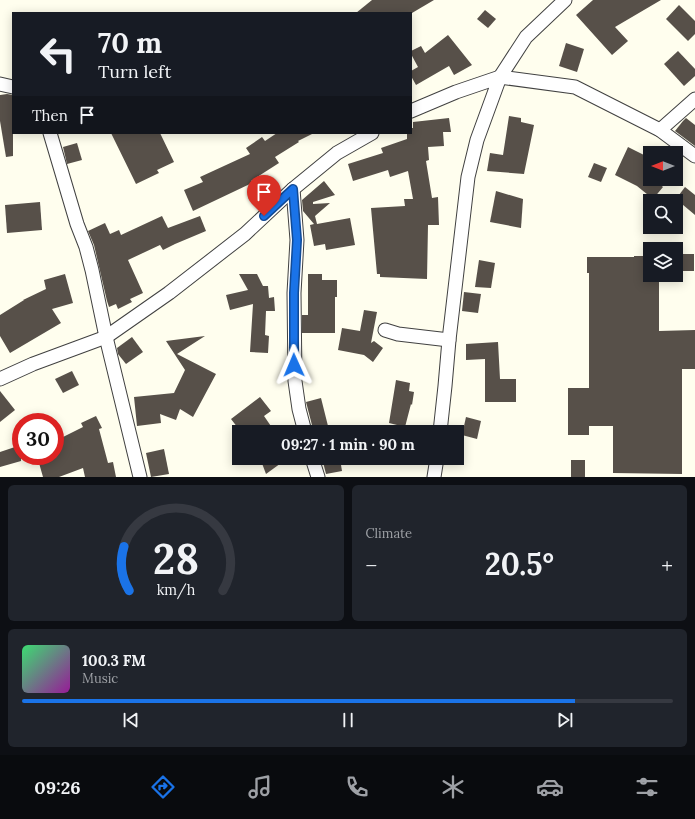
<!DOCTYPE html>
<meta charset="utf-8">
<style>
body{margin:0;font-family:Lora,serif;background:#20242c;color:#f1f3f6;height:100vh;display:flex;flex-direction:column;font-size:15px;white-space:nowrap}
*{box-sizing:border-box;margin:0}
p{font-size:13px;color:#9ea1a6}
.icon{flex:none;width:22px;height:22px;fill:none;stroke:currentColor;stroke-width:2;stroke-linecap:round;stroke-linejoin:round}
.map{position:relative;height:477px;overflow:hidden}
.panel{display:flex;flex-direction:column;gap:8px;padding:8px;background:#0d0f14;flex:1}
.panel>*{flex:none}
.hud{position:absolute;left:12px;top:12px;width:400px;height:122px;border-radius:0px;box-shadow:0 2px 10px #0003;background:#171b24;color:#f1f3f6;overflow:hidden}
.needle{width:26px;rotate:270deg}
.tools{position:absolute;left:643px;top:146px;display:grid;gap:8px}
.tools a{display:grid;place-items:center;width:40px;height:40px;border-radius:0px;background:#171b24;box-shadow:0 2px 10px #0003;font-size:20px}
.speed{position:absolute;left:12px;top:413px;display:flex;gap:8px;font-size:20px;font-weight:700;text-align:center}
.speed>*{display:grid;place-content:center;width:52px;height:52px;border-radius:50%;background:#171b24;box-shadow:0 2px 10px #0003;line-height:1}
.speed .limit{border:6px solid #d22;background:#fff;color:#111}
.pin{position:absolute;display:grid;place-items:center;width:34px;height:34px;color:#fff;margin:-41px -17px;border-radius:50% 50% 50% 0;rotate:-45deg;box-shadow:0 0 4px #0007}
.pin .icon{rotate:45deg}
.me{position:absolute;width:44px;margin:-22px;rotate:359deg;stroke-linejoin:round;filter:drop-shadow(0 0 3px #0008)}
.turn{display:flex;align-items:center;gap:14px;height:84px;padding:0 20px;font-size:18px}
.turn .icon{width:52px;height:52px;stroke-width:2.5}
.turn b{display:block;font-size:28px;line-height:34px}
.then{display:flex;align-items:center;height:38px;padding:0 20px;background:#0003;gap:8px;font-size:15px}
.big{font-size:30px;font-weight:800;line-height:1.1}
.panel .card{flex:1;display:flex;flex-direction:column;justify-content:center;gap:6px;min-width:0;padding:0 14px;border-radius:6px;background:#20242c}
.panel .dial{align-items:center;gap:0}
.dial svg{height:104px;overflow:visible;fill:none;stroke:#363941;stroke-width:7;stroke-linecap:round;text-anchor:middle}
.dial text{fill:#f1f3f6;stroke:none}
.song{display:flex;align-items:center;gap:12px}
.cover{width:48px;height:48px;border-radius:6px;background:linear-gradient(135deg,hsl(140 70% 55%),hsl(300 70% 35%))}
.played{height:4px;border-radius:2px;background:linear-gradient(90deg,#1a73e8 85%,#363941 85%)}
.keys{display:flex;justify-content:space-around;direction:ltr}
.heat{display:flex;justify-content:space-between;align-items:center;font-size:22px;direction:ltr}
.panel .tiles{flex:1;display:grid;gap:8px;grid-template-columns:1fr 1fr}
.card:last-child{grid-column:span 2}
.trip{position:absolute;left:232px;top:425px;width:232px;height:40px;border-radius:0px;background:#171b24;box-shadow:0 2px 10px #0003;font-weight:800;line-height:40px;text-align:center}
.dock{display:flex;height:64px;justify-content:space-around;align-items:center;background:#090b0e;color:#9ea1a6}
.dock .icon{width:28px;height:28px}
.dock .active{color:#1a73e8}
.dock b{font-size:18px;color:#f1f3f6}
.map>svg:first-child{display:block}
</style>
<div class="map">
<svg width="695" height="477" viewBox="0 0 695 477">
<rect width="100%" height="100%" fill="#fffeee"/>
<g fill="#575049">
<path d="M372,0h62l-22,13h-56z"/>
<path d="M593,0h68l-46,27 13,14 -16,14 -36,-40z"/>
<path d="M679,5l16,16v13l-7,7 -22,-22z"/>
<path d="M485,10l11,9 -8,9 -11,-9z"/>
<path d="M448,35l24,30 -18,10 -5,-9 -33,19 -5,-9v-5l7,-4 -7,-13v-3l10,-5 4,7z"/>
<path d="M566,43l18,6 -7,23 -18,-6z"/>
<path d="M678,51l17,18v7l-11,10 -20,-22z"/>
<path d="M7,94l6,1v61l-7,1 -6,-36v-26z"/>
<path d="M509,116l12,2v4l13,3 -10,49 -37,-3 3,-18 13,2z"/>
<path d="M449,118l2,14h-8l1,14 -16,1 1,13 -3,1 6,37 6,-1 1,28h-11l-1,54 -47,-2v-3h-3l-6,-66 34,-2 -1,-7h9l-5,-28 -18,6 -2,-7 -35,11 -5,-17 35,-11 -2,-5 26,-9v-6h4v-5h2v-6z"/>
<path d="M686,118l9,7v21l-20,-15 8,-10z"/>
<path d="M111,133h49l14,29 -17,8 2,3 -23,11z"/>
<path d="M277,133h37l-16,8 1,1 -24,15 4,6 -28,18 1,2 -59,28 -9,-21 19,-8 -3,-5 50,-23 -4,-6 16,-11 3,4z"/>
<path d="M77,143l5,17 -15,4 -4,-17z"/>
<path d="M628,147l22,11v21h4l9,8 -10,12 -16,-13 -22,-11z"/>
<path d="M594,163l13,5 -6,14 -13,-5z"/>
<path d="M324,181l11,14 -22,7v2l17,-1 -15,13 2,8 33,-6 5,27 -29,5 -1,-6 -11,2 -4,-21 4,-1 -11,-13 -1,-11z"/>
<path d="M685,187l10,8v20l-19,-16z"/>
<path d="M496,191l27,8 -2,29 -31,-6z"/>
<path d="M40,202l2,28 -35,3 -2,-28z"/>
<path d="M162,216l6,12 32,-12 6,15 -31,13 -12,6 -3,-5 -32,15 15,33 -13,6 2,3 -14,7 -2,-5 -7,3 -2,-6 -13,-56 -6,-14 17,-8 5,11 9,-4 2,5z"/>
<rect x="677" y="254" width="17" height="17"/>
<path d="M634,256h16v26h9v49l36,-1v39h-13v105l-69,-1v-47h-24v9h-21v-47h21v-115h-2v-16h47z"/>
<path d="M479,260l16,3 -4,25 -16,-1z"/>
<path d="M65,274l8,29 -21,6 9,14 -51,30 -10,-17v-21l24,-15h-1l23,-11 -2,-9z"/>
<path d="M239,274h18l6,12h5l1,12 5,-1 1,14h-9l-1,24 4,1 -1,17 -18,-1 3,-48 -23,6 -4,-15 22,-5z"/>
<path d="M308,274h14v6h15v17h-2v36h-33v-18h6z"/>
<path d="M464,292l17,2 -3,19 -16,-2z"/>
<path d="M364,310l13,2 -6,31 3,-2 9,7 -10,14 -9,-7 -26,-5 4,-22 18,3z"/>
<path d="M205,336l-28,18 39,20 -23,43 -13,-8 -4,11 -16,-6 1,9 -24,3 -3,-29 40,-4 11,-23 -19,-29z"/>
<path d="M132,337l11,15 -17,12 -8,-10 -1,-6z"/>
<path d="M498,342l2,37h16v23h-31v-43l-19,1v-16z"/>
<path d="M72,371l7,14 -16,8 -8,-14z"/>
<path d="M396,380l14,3 -1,8 5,1 -2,13 -1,-1 -6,23 -16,-4z"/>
<path d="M0,391l15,19 -15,12z"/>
<path d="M260,397l11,14 -7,5 11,16h-34l-10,-13z"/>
<path d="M321,398l7,28 -15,3 -7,-27z"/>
<path d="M96,416l6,12 -3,1 9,34 5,-1 3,15h-31l-2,-9 -24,9h-16l-6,-21h18v-15l28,-14 -2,-4z"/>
<path d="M466,417l15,4 -4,18 -15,-4z"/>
<path d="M21,445v16l-21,6v-15z"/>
<path d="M164,449l5,25 -18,3 -5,-24z"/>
<path d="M260,458h28l-22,16z"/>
<path d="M340,459l2,12 -16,3 -3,-12z"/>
<rect x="571" y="460" width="14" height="17"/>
</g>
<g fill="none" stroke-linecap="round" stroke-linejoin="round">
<g stroke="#414141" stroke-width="15">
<g id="minor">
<path d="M565,0l-39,37 -26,40 75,10 85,43 35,26"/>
<path d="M0,84l13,3"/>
<path d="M411,111l45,-19 44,-15 -23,63 -9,37 -19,163 -4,46 -5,46"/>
<path d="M660,130l35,-31"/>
<path d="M50,133l27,91 9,23 6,23 14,67 34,140"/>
<path d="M293,189l4,51 -3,53 1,88 4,28 6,23"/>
<path d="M385,330l13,4 51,6"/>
<path d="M0,379l33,-15 73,-27 63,-44 76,-59 48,-45 44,-36 35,-20"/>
<path d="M312,458l6,19"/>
<path d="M434,477l3,-19"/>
</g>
</g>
<use href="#minor" stroke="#fff" stroke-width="13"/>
</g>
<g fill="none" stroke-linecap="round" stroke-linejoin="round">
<g stroke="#114b97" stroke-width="10">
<path id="route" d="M264,216l29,-27 4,51 -3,53v72"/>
</g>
<use href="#route" stroke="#1a73e8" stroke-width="7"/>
</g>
</svg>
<div class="tools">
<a><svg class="needle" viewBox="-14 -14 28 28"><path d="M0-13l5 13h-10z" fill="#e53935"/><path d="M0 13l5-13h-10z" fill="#9ea1a6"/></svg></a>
<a><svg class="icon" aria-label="search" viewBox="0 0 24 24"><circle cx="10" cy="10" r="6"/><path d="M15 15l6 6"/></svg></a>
<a><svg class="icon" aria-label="layers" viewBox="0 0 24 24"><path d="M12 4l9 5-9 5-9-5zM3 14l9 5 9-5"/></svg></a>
</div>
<div class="speed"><div class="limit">30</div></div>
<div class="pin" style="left:264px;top:216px;background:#d93025"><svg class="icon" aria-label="arrive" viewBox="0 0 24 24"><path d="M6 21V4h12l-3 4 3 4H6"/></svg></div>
<svg class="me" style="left:294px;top:365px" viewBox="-20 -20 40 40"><path d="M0-17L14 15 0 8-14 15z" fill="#1a73e8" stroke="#fff" stroke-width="4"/></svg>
<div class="trip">09:27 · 1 min · 90 m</div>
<div class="hud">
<div class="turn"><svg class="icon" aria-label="left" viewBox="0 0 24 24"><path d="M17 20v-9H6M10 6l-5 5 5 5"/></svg><div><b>70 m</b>Turn left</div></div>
<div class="then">Then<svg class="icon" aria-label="arrive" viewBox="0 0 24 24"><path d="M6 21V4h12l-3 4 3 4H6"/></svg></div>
</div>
</div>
<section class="panel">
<div class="tiles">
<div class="card dial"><svg viewBox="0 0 100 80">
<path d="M14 69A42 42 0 1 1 86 69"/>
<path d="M14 69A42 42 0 0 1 10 35" stroke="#1a73e8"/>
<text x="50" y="56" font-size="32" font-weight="700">28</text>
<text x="50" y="72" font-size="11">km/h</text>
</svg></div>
<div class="card"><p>Climate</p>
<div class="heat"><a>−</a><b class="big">20.5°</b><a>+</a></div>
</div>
<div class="card">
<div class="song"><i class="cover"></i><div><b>100.3 FM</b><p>Music</p></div></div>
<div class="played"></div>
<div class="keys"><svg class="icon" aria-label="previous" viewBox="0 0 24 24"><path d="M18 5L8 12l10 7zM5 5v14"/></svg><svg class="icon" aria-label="pause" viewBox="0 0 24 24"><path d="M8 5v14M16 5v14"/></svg><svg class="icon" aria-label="next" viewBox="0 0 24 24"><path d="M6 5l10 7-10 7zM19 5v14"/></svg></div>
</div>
</div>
</section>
<nav class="dock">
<b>09:26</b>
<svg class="icon active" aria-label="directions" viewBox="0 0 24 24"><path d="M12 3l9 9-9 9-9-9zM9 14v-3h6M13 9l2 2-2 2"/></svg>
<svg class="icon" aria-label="music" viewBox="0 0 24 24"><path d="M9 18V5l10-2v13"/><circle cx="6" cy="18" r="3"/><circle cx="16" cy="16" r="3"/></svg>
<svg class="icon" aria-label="phone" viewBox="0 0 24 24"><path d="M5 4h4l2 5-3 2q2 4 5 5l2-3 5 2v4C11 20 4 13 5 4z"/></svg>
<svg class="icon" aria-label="climate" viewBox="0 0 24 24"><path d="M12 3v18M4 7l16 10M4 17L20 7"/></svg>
<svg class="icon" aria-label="car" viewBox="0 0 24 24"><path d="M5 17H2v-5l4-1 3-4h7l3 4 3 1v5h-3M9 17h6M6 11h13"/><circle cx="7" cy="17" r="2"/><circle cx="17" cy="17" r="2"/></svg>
<svg class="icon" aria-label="filters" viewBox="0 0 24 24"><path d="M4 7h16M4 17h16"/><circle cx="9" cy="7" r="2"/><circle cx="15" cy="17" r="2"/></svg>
</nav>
